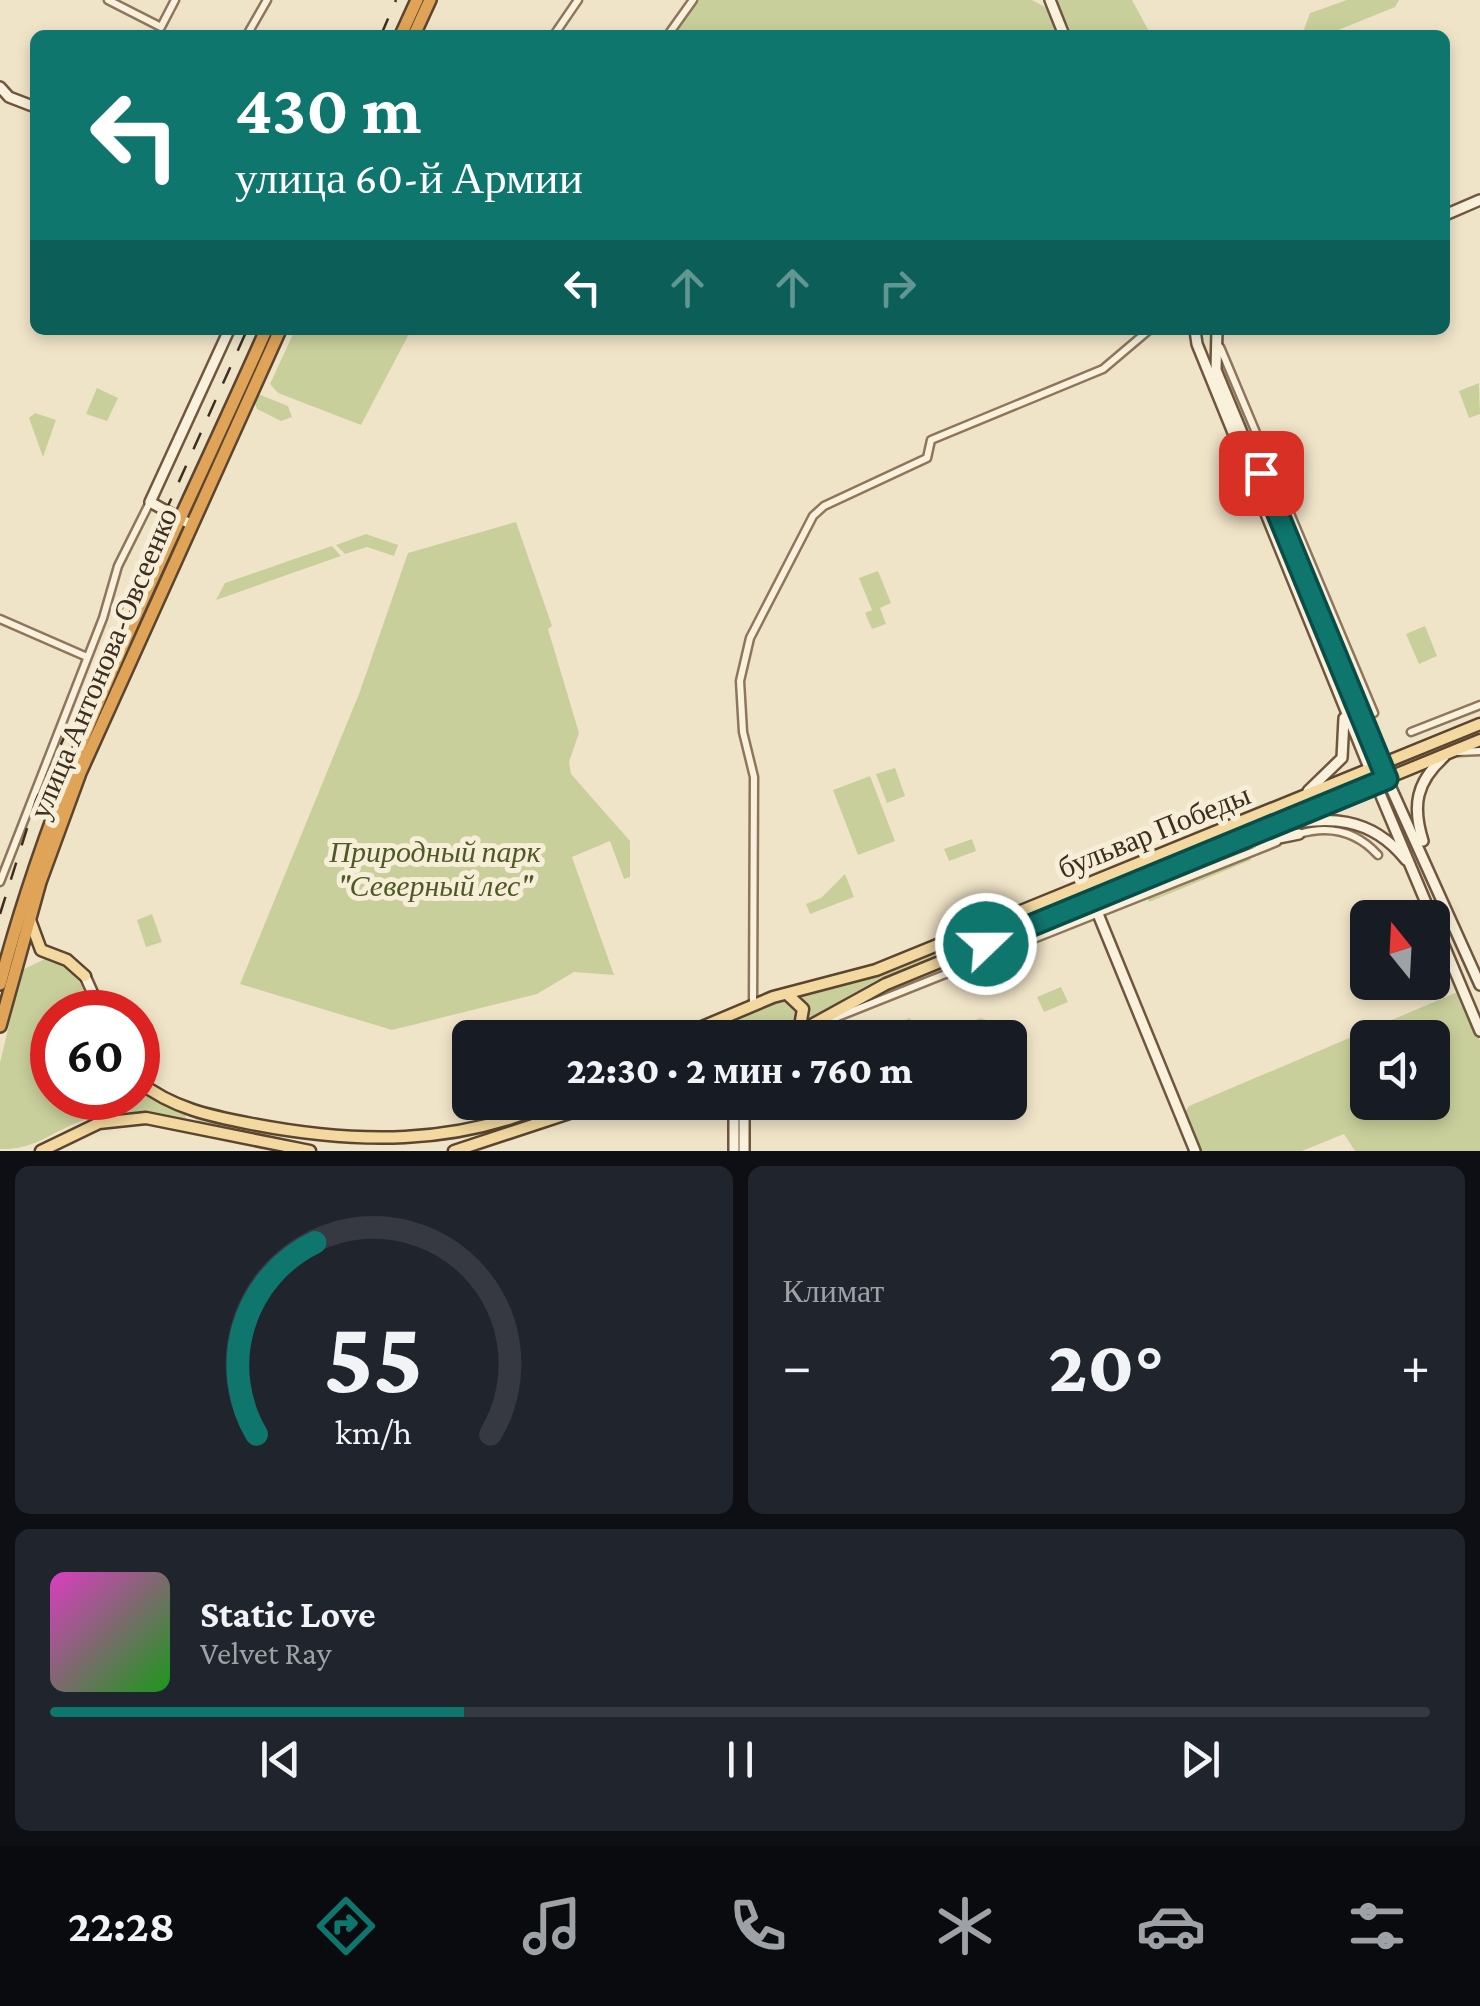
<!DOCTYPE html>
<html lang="ru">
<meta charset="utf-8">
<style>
body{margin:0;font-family:"Crimson Pro",serif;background:#20242c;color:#f1f3f6;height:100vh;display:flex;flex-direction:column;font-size:38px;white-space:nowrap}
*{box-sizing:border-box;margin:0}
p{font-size:32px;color:#9ea1a6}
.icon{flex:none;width:55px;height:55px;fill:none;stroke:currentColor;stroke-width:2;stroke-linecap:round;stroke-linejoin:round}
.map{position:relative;height:1151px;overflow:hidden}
.side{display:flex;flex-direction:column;gap:15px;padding:15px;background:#0d0f14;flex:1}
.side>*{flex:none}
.guide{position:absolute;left:30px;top:30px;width:1420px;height:305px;border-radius:15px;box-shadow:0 5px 15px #0003;background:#0f766e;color:#fff;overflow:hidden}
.needle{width:65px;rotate:342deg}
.buttons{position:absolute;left:1350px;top:900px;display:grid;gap:20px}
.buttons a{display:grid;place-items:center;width:100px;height:100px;border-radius:15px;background:#171b24;box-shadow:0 5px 15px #0003;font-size:50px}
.speed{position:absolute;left:30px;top:990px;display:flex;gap:20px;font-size:50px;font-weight:700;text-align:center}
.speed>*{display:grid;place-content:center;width:130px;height:130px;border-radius:50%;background:#171b24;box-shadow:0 5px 15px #0003;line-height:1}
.speed .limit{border:15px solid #d22;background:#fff;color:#111}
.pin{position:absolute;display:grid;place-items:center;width:85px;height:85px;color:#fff;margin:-42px;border-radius:20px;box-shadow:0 5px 15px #0006}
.me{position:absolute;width:110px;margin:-55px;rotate:68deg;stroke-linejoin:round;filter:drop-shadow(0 0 8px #0008)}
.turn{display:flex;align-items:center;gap:35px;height:210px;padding:0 40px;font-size:45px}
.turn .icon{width:130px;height:130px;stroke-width:2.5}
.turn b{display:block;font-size:70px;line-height:85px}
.lanes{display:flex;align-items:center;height:95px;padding:0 40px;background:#0003;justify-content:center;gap:50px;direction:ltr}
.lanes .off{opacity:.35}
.big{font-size:75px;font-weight:800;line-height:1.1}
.side .widget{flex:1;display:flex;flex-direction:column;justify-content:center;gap:15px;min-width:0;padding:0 35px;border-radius:15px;background:#20242c}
.side .dial{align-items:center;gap:0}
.dial svg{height:260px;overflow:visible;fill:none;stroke:#363941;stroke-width:7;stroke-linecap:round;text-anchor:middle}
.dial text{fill:#f1f3f6;stroke:none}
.song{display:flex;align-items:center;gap:30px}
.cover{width:120px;height:120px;border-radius:15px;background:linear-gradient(135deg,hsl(310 70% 55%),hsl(120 70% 35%))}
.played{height:10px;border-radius:5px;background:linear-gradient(90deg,#0f766e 30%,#363941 30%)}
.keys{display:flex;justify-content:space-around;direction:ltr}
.heat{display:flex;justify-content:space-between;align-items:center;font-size:55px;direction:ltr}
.side .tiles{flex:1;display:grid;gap:15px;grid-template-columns:1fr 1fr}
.widget:last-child{grid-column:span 2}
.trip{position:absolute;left:452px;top:1020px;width:575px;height:100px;border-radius:15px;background:#171b24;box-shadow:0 5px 15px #0003;font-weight:800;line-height:100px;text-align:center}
.dock{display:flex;height:160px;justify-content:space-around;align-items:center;background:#090b0e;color:#9ea1a6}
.dock .icon{width:70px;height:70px}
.dock .on{color:#0f766e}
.dock b{font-size:45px;color:#f1f3f6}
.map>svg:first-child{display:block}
</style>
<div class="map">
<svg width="1480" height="1151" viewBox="0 0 1480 1151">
<rect width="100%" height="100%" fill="#f0e4c8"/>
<g fill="#c9cf9b" fill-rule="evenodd">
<path d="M693,0h339l13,7 14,28h-391z"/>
<path d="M1055,0h77l19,35h-83z"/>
<path d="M1347,0h52l-4,7 -69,28h-24l8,-22z"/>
<path d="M295,330h116l-50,95 -83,-32 -8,-9z"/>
<path d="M1479,383l1,31 -11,4 -10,-27z"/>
<path d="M97,388l21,10 -11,23 -21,-7z"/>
<path d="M258,394l30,12 4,11 -11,4 -24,-12 -4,-11z"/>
<path d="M35,413l21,7 -13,37 -14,-39z"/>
<path d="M516,522l36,104 -4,3 31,104 -10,29 2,12 59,67v36l-6,2 -14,-38 -38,16 42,118 -40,-3 -37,22 -145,36 -152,-46 119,-290 49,-141z"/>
<path d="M366,534l32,11 -4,11 -27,-9 -22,7 -9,-9z"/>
<path d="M332,546l9,10 -125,44 9,-17z"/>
<path d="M878,571l13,32 -11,5 6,16 -14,5 -7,-16 7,-3 -13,-32z"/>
<path d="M1425,626l12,30 -18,8 -13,-30z"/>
<path d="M895,768l10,28 -18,7 -11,-29z"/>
<path d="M870,776l25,65 -37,14 -25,-65z"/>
<path d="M1311,799l-1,8 -433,173 -68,38 -2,-15 -7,-7 78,-21z"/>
<path d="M972,839l4,12 -27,10 -5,-12z"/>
<path d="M1249,855l2,5 -102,42 -2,-5z"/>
<path d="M845,874l9,23 -44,17 -4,-10 15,-6z"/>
<path d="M152,914l10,28 -16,5 -9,-27z"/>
<path d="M45,959c32,8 37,24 46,53h-39v86h86v-11l49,26 -2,5c-41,-9 -80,-9 -118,9 -24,12 -39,23 -67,22v-86l22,-93z"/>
<path d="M1061,987l7,15 -24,10 -7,-15z"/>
<path d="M1460,991l20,50v110h-125l-11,-17 -42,17h-103l-15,-37 5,-8zM1368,1038h64v64h-64z"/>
<path d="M783,1001l14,10 1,10 -30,16 -80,1z"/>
<path d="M910,1018l9,19h-38l-3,-6z"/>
<path d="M981,1018l24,10 -23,9h-17l-5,-12z"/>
<path d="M570,1103h12c-119,47 -188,48 -315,32 -22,-5 -56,-6 -74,-17 35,-2 79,15 114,21 94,12 176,0 263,-36z"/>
</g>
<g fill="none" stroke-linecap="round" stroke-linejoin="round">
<g stroke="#8d765c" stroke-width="11">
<g id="street">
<path d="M108,0l53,27 14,-27"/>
<path d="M247,35l20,-35"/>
<path d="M554,35l24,-35"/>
<path d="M668,35l25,-35"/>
<path d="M1220,347l154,366"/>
<path d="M0,619l87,38"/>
<path d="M1411,732l69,-27"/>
<path d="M1458,752l22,-1"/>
<path d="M1299,834c30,-9 57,-3 79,21"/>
<path d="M0,882l103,-264 15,-52 32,-64"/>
<path d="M753,1004l1,-227 -11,-45 -3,-51 10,-43 63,-122 11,-10 103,-48 4,-18 172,-71 46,-39"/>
<path d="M825,1022l452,-180"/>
</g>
</g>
<g stroke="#6f573f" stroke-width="14">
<g id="secondary">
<path d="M1050,0l14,35"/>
<path d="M0,87l9,10 26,10"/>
<path d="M1445,215l35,-15"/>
<path d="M1195,330l2,14 173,426"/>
<path d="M1217,330l-1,40 164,395"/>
<path d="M190,524l-40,-22 79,-172"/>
<path d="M1387,779l93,206"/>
<path d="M1376,784l104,247"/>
<path d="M1308,791l34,-33 2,-40"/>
<path d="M1276,827c52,-12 95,-11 130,33"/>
<path d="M1423,841c-11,-35 -7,-59 21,-84"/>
<path d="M1220,850l79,-16"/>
<path d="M1098,914l97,237"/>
<path d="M85,976l9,20"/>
<path d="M734,1102v49"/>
<path d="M744,1102v49"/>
</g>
</g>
<g stroke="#5b4430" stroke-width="15">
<g id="primary">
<path d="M30,920l11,30 26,10 18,16"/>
<path d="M787,994l16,15 -4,23"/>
<path d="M94,996l5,16"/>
<path d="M676,1038l97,-41 103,-27 604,-246"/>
<path d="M788,1038l98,-54 594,-244"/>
<path d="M138,1081c34,27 72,35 114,43 104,20 203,22 302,-22"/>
<path d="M41,1151l58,-28 47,-5 164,33"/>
<path d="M454,1151l149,-49"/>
</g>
</g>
<g stroke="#5b4430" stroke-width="16">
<g id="highway">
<path d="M401,35l16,-35"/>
<path d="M414,35l16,-35"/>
<path d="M0,984c60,-229 171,-439 266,-654"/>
<path d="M0,1026l40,-144 40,-109 200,-443"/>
</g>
</g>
<use href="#street" stroke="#faf1dc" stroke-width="6"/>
<use href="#secondary" stroke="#faf1dc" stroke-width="9"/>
<use href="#primary" stroke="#f3d9a0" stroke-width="10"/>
<use href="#highway" stroke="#e0a458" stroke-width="11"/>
<g stroke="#3d2e20" stroke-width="2.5" stroke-dasharray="18 18" stroke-linecap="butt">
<path d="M381,35l15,-35"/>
<path d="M0,914l36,-114 211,-470"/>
</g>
</g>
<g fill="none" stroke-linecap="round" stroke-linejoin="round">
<g stroke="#0a4d48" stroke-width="25">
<path id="route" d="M986,944l401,-165 -126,-306"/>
</g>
<use href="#route" stroke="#0f766e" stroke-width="18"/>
</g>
<g text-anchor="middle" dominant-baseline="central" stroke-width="10" stroke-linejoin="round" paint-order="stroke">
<g font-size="30" fill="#3d2e20" stroke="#f7eed8">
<text transform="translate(103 663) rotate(-67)">улица Антонова-Овсеенко</text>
<text transform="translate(1154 831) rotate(-22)">бульвар Победы</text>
</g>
<g font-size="30" font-style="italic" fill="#4d5a26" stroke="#f7eed8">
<text x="435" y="851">Природный парк<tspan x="435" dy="34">"Северный лес"</tspan></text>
</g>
</g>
</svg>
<div class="buttons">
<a><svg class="needle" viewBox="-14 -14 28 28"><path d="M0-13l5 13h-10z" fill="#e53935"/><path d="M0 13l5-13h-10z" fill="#9ea1a6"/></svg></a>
<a><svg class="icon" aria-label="sound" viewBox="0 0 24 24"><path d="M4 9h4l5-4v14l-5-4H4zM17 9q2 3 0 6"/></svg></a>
</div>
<div class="speed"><div class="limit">60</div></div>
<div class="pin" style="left:1261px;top:473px;background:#d93025"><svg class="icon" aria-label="arrive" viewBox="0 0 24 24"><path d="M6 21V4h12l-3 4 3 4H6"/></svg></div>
<svg class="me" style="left:986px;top:944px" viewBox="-20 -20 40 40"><circle r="17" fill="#0f766e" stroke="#fff" stroke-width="3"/><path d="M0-11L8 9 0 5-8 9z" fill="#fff"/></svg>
<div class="trip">22:30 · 2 мин · 760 m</div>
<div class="guide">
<div class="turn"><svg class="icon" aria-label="left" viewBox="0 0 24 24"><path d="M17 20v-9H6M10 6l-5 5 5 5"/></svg><div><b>430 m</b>улица 60-й Армии</div></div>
<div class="lanes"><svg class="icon" aria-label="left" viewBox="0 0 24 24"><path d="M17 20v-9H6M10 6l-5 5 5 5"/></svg><svg class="icon off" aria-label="ahead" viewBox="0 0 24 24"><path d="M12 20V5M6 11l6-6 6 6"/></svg><svg class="icon off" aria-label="ahead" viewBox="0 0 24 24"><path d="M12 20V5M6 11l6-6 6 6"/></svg><svg class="icon off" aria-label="right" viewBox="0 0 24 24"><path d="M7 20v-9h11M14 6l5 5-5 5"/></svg></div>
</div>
</div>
<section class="side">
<div class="tiles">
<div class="widget dial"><svg viewBox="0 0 100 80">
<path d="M14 69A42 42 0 1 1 86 69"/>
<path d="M14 69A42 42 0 0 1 32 10" stroke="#0f766e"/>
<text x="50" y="56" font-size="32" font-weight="700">55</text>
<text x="50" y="72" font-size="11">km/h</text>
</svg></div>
<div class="widget"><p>Климат</p>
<div class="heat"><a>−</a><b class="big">20°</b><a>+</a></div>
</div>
<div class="widget">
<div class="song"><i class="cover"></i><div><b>Static Love</b><p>Velvet Ray</p></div></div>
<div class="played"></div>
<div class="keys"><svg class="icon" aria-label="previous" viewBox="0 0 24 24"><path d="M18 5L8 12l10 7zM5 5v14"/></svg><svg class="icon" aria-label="pause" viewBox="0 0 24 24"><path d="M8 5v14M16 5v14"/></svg><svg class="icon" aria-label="next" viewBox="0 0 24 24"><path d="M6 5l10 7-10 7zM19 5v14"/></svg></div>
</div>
</div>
</section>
<nav class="dock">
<b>22:28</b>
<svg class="icon on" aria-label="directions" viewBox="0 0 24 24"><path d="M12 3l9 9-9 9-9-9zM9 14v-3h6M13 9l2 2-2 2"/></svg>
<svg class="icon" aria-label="music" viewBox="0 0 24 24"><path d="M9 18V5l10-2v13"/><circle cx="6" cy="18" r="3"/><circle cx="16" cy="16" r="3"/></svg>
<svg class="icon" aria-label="phone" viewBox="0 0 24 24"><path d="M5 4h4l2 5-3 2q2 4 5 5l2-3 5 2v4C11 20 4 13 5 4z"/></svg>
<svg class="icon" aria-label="climate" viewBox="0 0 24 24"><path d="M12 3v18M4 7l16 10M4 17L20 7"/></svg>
<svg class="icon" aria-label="car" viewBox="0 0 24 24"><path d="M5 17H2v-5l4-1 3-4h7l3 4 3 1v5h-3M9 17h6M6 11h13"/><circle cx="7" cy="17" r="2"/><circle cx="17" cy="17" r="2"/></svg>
<svg class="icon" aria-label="filters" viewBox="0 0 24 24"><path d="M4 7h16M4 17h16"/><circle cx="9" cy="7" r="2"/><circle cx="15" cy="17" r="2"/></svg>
</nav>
